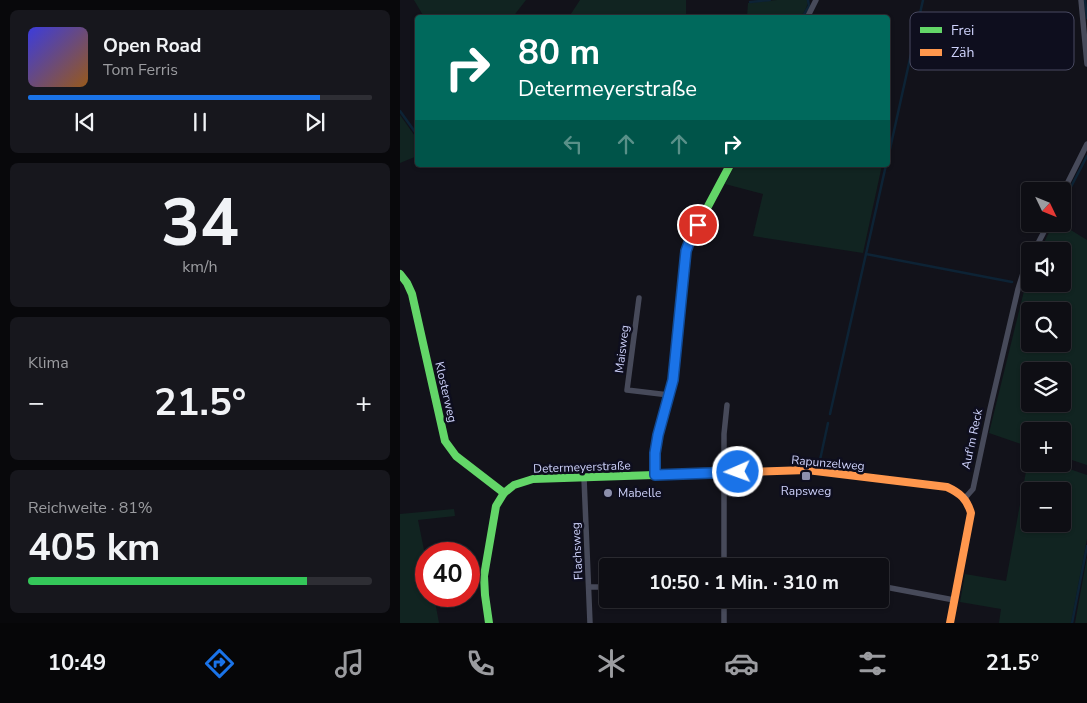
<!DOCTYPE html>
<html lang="de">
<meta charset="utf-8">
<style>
body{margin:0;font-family:"Nunito Sans",sans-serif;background:#17171d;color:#f1f3f6;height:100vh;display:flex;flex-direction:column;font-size:19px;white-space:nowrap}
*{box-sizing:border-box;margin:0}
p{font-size:16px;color:#9b9ca0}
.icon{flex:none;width:28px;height:28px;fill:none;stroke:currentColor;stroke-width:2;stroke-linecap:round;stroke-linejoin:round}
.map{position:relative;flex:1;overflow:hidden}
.panel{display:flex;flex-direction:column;gap:10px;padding:10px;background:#08080b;width:400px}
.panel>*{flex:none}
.guide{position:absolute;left:15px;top:15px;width:475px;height:152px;border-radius:5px;box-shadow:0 1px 4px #0004,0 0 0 1px #2e2e34;background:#00695c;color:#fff;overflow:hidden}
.needle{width:32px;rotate:133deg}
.buttons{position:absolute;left:621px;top:182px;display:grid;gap:10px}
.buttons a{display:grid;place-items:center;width:50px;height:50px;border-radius:5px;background:#0e0e14;box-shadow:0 1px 4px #0004,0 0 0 1px #2e2e34;font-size:25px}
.speed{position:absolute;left:15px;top:542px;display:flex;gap:10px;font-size:25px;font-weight:700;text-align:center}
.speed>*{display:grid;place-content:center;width:65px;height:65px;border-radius:50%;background:#0e0e14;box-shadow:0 1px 4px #0004,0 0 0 1px #2e2e34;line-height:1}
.speed .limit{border:8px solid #d22;background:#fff;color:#111}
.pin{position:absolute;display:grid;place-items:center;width:42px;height:42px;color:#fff;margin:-21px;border:2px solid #fff;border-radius:50%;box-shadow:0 1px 5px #0007}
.me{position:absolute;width:55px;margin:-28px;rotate:268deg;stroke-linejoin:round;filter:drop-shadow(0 0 4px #0008)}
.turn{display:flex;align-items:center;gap:18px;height:105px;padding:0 20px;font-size:22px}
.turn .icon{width:65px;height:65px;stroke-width:2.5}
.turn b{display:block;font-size:35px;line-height:42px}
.lanes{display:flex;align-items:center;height:48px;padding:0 20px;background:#0003;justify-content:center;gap:25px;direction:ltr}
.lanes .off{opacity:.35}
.big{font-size:38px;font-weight:700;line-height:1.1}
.panel .tile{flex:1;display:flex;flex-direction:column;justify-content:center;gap:8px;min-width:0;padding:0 18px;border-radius:8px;background:#17171d}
.panel .dial{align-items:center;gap:0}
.dial b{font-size:65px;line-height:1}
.song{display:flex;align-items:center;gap:15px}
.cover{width:60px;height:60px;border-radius:8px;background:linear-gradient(135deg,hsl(240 70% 55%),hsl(30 70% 35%))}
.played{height:5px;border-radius:2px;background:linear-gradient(90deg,#1a73e8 85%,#2e2e34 85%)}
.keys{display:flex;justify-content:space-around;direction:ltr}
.heat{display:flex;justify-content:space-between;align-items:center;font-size:28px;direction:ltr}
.charge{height:8px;border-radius:4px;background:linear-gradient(90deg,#34c759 81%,#2e2e34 0)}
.trip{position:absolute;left:199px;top:558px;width:290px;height:50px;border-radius:5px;background:#0e0e14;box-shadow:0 1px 4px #0004,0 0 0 1px #2e2e34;font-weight:700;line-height:50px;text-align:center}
.tab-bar{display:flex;height:80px;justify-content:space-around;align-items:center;background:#060608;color:#9b9ca0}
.tab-bar .icon{width:35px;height:35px}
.tab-bar .current{color:#1a73e8}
.tab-bar b{font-size:22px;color:#f1f3f6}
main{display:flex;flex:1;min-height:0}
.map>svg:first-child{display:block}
</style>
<main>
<section class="panel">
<div class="tile">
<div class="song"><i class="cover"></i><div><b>Open Road</b><p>Tom Ferris</p></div></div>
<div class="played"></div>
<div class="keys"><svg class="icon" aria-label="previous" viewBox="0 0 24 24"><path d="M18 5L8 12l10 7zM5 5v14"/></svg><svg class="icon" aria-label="pause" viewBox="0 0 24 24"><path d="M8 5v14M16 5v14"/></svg><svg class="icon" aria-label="next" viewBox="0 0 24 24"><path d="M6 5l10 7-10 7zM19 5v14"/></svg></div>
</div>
<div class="tile dial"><b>34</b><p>km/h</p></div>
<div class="tile"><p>Klima</p>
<div class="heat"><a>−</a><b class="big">21.5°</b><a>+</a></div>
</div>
<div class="tile"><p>Reichweite · 81%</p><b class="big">405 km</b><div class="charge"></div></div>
</section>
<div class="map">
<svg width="687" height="623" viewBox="0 0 687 623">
<rect width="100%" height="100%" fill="#12121a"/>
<g fill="#112421" fill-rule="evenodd">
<path d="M14,0h112l-14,18 -88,-1z"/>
<path d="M180,0h106v17h-117z"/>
<path d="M377,0h30c2,6 -3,12 -6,17h-54l1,-14z"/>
<path d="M0,115l17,24v17l-17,7z"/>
<path d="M335,165h147l-19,88 -110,-17 10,-42 -38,-10z"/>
<path d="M653,224h8l26,16v225l-24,-8 -1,-26h-32v16l-41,-14 35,-142 6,-19v12h32v-33h-22zM662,311v33h-32v-33zM630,371h32v33h-32z"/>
<path d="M629,455h1v9h25l32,11v64l-16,84h-72l2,-14 -41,-7 5,-28 41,7zM662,491v33h-32v-33z"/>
<path d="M54,509l1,7 -37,4 8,40v36h8l5,27h-39v-109z"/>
<path d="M687,557v66h-12z"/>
</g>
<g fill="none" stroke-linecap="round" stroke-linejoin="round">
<g stroke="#0d2335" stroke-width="2.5">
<path d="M685,0l2,18"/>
<path d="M350,2l20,-2"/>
<path d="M402,18l7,-12 -1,-6"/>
<path d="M0,111l18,25"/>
<path d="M488,158l35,-158"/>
<path d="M662,204l25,-48"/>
<path d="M466,254l146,28"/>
<path d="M430,414l56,-249"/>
<path d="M420,460l8,-37"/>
<path d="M672,623l15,-77"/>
</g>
<g stroke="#474a5a" stroke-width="5.5">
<path d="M681,0l6,64"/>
<path d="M407,18l9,-18"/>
<path d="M662,194l25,-50"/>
<path d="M634,251l14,-27"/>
<path d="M239,298l-12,92 42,5"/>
<path d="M184,478l6,145"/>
<path d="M565,498l8,-9 17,-80 28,-120 6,-19 6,-11"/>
<path d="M324,566v-132l3,-29"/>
<path d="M480,586l74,14"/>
<path d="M189,587h19"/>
<path d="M324,599v24"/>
</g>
<g stroke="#63d668" stroke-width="8">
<path d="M0,274l7,9 5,11 33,147 11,15 48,37"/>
<path d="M255,475v-22l3,-18 15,-55 13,-129 4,-11 40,-75"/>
<path d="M89,623l-4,-28 -1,-19 12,-70 8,-13 10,-8 19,-6 152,-5"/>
</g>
<path stroke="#ff974d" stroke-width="8" d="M285,474l122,-4 140,17c13,6 20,12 24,26l-21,110"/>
</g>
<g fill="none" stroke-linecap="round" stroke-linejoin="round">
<g stroke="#114b97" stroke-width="12">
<path id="route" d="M298,225l-8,15 -4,11 -13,129 -15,55 -3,18v22l83,-3"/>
</g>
<use href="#route" stroke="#1a73e8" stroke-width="9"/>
</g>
<g fill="#8c8fac" stroke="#0e0e1e" stroke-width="2">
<rect x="401" y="471" width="10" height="10" rx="2.5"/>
<circle cx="208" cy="493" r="5"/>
</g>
<g text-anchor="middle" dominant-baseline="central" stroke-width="5" stroke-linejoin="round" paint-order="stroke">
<g font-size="12" fill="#ced2fb" stroke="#0e0e1e">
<text transform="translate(222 349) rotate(-83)">Maisweg</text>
<text transform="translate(46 392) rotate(77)">Klosterweg</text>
<text transform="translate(572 439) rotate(-78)">Auf'm Reck</text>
<text transform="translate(428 463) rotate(5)">Rapunzelweg</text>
<text transform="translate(182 467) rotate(-2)">Determeyerstraße</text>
<text transform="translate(177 551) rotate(-93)">Flachsweg</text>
</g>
<g font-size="12" fill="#ced2fb" stroke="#0e0e1e">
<text x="406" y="491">Rapsweg</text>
<text x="218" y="493" text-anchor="start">Mabelle</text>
</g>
</g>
<rect x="510" y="12" width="164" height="58" rx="8" fill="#0e0e1e" stroke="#484960" stroke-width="1"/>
<rect x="520" y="27" width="22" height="6" fill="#63d668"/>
<rect x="520" y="49" width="22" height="7" fill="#ff974d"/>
<g font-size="14" fill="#ced2fb">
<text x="551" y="35">Frei</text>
<text x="551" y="57">Zäh</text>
</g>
</svg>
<div class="buttons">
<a><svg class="needle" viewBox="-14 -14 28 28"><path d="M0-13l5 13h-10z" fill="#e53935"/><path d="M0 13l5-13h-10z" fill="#9b9ca0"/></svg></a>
<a><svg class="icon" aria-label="sound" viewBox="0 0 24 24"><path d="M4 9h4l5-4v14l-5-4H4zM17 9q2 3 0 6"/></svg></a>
<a><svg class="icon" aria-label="search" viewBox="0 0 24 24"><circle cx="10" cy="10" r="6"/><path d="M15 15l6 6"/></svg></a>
<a><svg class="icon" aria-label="layers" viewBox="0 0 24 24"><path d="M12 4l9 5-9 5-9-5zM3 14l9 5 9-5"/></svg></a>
<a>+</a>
<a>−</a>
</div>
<div class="speed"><div class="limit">40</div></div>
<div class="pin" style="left:298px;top:225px;background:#d93025"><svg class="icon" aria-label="arrive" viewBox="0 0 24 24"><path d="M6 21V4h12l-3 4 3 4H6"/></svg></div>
<svg class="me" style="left:338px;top:472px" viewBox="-20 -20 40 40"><circle r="17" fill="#1a73e8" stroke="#fff" stroke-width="3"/><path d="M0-11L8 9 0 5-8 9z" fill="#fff"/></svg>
<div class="trip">10:50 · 1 Min. · 310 m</div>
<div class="guide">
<div class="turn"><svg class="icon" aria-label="right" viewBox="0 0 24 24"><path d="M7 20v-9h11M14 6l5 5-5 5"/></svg><div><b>80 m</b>Determeyerstraße</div></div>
<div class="lanes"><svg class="icon off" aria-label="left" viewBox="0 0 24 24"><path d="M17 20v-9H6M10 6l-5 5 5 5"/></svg><svg class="icon off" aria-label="ahead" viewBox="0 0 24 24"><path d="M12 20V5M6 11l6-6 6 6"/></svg><svg class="icon off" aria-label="ahead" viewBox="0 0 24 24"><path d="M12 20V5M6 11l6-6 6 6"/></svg><svg class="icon" aria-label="right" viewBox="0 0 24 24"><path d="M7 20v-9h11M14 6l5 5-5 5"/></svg></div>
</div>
</div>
</main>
<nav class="tab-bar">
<b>10:49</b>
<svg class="icon current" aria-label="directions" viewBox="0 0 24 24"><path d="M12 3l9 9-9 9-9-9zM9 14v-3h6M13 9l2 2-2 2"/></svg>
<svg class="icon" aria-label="music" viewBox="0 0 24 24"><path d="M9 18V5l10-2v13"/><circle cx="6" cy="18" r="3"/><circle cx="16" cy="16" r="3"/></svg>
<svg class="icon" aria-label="phone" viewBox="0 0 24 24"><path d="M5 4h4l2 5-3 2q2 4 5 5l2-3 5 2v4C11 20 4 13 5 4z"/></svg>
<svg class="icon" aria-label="climate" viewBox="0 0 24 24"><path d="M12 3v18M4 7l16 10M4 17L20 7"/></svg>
<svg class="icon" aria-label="car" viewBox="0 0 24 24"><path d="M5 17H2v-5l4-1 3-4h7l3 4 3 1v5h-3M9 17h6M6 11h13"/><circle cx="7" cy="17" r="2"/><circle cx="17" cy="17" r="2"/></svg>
<svg class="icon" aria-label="filters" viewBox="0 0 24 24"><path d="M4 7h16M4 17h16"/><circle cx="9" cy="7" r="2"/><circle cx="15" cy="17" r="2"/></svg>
<b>21.5°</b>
</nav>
